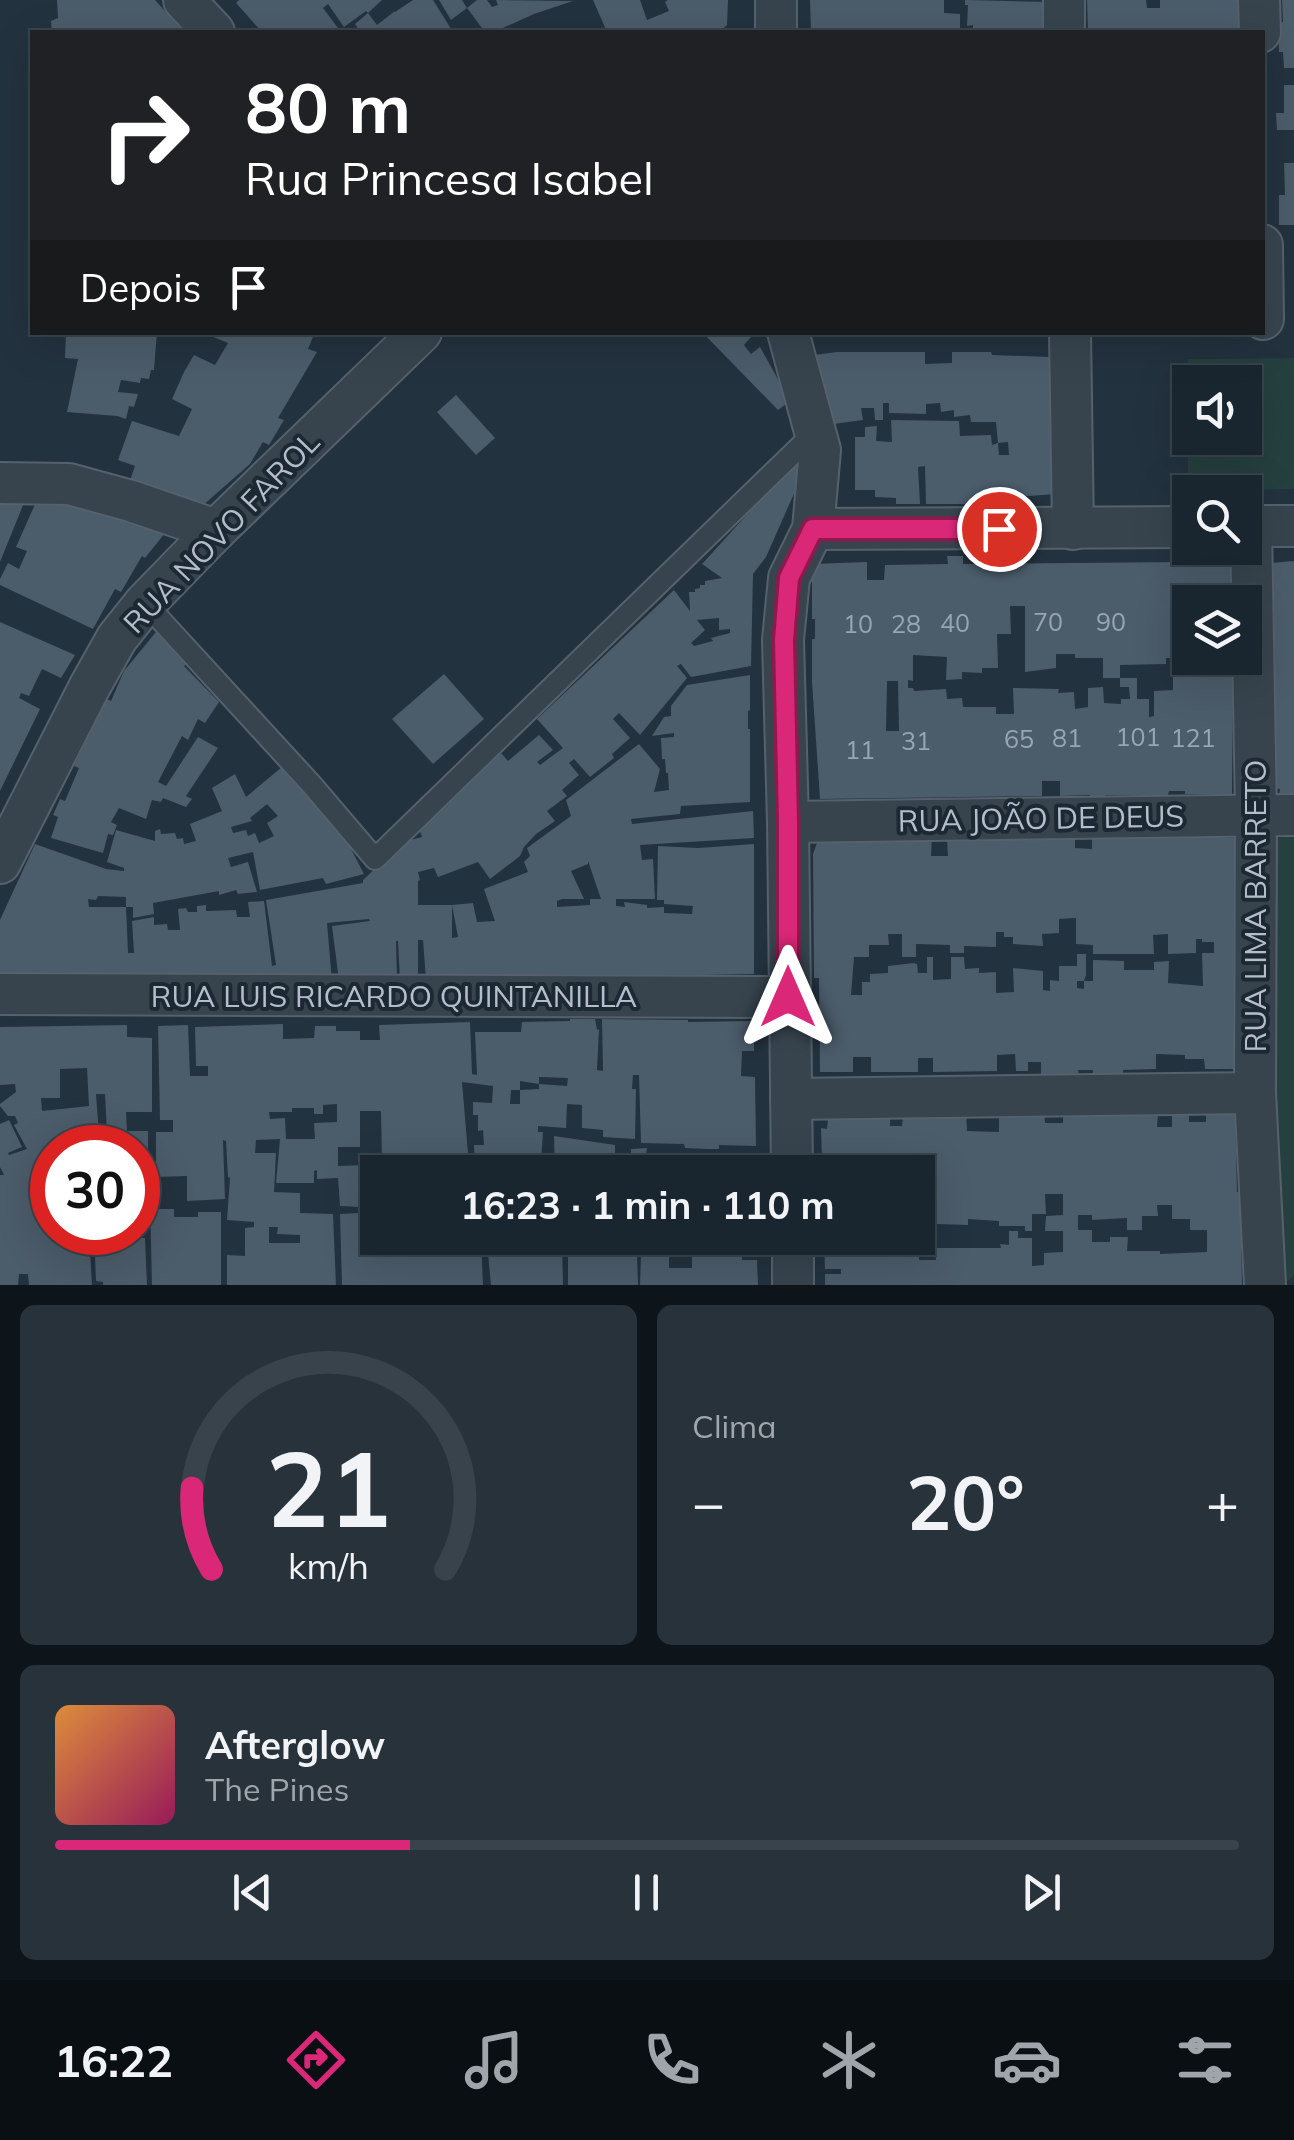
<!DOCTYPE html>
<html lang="pt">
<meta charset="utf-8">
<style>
body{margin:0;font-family:Mulish,sans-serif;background:#27323b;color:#f1f3f6;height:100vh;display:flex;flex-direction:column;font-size:38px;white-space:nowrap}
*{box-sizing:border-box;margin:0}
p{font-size:32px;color:#9fa5aa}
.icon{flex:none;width:55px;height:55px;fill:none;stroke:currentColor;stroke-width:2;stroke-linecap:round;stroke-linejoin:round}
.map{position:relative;height:1285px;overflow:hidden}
.details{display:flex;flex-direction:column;gap:20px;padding:20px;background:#0e151a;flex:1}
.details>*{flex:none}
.guide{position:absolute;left:30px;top:30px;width:1235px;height:305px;border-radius:0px;box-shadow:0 10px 40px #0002,0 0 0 2px #38434b;background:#202124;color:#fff;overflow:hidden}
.fabs{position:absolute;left:1172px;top:365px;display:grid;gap:20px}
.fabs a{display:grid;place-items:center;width:90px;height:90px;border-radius:0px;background:#1a262f;box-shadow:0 10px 40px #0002,0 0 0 2px #38434b;font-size:50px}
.speed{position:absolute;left:30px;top:1125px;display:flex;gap:20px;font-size:50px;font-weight:700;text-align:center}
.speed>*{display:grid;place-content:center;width:130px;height:130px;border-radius:50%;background:#1a262f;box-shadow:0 10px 40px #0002,0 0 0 2px #38434b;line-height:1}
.speed .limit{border:15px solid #d22;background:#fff;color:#111}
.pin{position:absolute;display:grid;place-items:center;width:85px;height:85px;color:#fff;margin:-42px;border:5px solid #fff;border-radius:50%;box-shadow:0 2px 10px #0007}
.me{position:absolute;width:110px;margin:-55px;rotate:0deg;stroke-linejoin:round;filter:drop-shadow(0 0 8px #0008)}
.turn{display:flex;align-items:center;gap:35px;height:210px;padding:0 50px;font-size:45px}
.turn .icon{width:130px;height:130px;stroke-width:2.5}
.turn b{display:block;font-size:70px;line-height:85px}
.then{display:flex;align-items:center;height:95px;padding:0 50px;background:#0003;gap:20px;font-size:38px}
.big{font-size:75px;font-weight:700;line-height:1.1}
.details .card{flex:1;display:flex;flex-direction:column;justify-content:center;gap:15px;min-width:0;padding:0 35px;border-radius:15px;background:#27323b}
.details .dial{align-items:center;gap:0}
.dial svg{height:260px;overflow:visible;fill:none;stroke:#38434b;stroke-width:7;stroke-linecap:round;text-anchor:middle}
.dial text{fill:#f1f3f6;stroke:none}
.song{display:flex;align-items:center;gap:30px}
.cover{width:120px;height:120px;border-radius:15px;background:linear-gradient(135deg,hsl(30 70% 55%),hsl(330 70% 35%))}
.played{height:10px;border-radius:5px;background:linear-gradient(90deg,#db2777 30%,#38434b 30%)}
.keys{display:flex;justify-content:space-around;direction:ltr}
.heat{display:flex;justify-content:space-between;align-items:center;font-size:55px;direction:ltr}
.details .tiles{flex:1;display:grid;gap:20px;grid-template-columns:1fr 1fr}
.card:last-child{grid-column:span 2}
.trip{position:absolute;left:360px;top:1155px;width:575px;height:100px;border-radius:0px;background:#1a262f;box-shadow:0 10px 40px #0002,0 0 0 2px #38434b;font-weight:700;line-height:100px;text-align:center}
.tab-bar{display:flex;height:160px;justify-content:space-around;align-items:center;background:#0a0f13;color:#9fa5aa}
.tab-bar .icon{width:70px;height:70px}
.tab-bar .on{color:#db2777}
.tab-bar b{font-size:45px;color:#f1f3f6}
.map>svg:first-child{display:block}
</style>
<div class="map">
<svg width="1294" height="1285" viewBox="0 0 1294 1285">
<rect width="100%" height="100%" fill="#23323f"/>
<g fill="#25403f" fill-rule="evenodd">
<path d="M1294,358v131l-106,2v-132zM1190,382h55v56h-55z"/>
<path d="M1294,835v440l-6,6h-6l-7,-6 -6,-428 7,-8z"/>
</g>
<g fill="#4b5c6a" fill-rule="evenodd">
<path d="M57,0h98l29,32h-132l-1,-11 7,-3z"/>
<path d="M239,0h143l-14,13 -2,-2 -22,16 -16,-23 -5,4 18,24h-79l-26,-29z"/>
<path d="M413,0h20l20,32h-93l-5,-8 13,-11 9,12 18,-14v1z"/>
<path d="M439,0h23l5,8 10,-8h10l5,7 6,-2 -2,-5 77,1 -39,13 -40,18h-9l-18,-24 -16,12z"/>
<path d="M593,0h47l7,20 22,-9 -4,-9 3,-2h60l-1,25 -8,7h-112z"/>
<path d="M810,0h134v13l16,1v18h-149z"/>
<path d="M965,0l86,2 1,30h-79v-7l-6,1 1,-21h-3z"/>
<path d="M1087,0h59l1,8h13v-8h79l-1,7h3l1,25h-154z"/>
<path d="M1282,0h12v68h-10l-1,-16h-4l-1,-30h5z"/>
<path d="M1284,85h10v45h-17l-1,-17h8z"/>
<path d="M1284,163h10v62h-15v-30h6z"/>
<path d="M66,332h91l-3,38h-3l-2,9 -8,-1 -1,5 -19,-3 -3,12 20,2 -4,13 -5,-1 -3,13 -9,-3 -50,-4 11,-53 -13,-1z"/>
<path d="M201,332h114l-7,17 9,3 -39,66 6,2 -15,25 -6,-3 -13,22 -57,50 -67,-22 9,-26 -17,-6 14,-39 47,15 13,-27 -20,-10 12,-27 10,-17 21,10 13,-22z"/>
<path d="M702,332h49v5l-7,8 7,9 9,-7 30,54 -12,9z"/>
<path d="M837,352h88v12l27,-1v-11h39l1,3 59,2 4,137 -53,4v2l-32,1v3h-44l-1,-38 -7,1 2,37h-24v-6l-21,-1v-7h-20v-53h10v-10l12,-1 -1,15 16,1 -1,-22 68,1 1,15 31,-1 1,10 6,-2 1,12h10l-1,-13 -10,1 -2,-21h-25l-1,-7 -16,2v-7l-13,2 -1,-9 -14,1v10l-37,-1v-10h-6v17h-8l-1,-12h-13l2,12 -30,4 -19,-69z"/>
<path d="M456,395l39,43 -19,17 -39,-43z"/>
<path d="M796,455l12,7 -42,95 -13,17 -2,92 -60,11 -10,-13 -4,2 10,12 -47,57 -21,-22 -6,6 17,19 -18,16 2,4 -24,19 -16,-18 -5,4 10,12 -17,15 5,6 -20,15 8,10 -19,13 -12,13 -4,9 -30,23 -12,-17 -40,15 -4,-9 -16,4 2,8 -2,1v24h34v33l6,-1 -6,-32 21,-2 4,19 18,-1 -11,-32 44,-17 -4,-10 6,-6 -3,-8 44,-32 -5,-16 73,-56 21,25 -6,23 15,-2 -1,-17h-2l-1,-14h-3l-1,-21 13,-1v-4l-22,3 12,-19 7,-1v-10l16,-21 63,-10v35l-2,1v18h2v73l-69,4 -1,8 -49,5 1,5 121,-13 1,27 -114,7 2,15 11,-1 2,40h-39v7l9,1 -1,-5 23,3v3l17,-1v6l28,1 1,-8 -29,-2v-4h-7l1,-54 40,2 56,-4v130l-328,6 -3,-40h-5v40h-18l-2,-39h-2l1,39 -58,1 -7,-55 38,-5 -1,-2 -42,4 5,58 -332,5v-66l35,-76 71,25 18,2v-3l-17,-6 9,-32 39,11v-10l5,-2 1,5 14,-1 2,6 6,-1 1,6 12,-3 -6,-17 32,-13 -10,-23 23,-14 11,23 36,-30 56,57 26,50 -38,10 -3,-6 -63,12 -7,-38 -25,6 3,9 17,-5 9,30 -19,2 -2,-4 -17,5v-4l-66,12 1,11 -21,4v-11h-7v-10l-28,-1 -2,4 -8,-1 1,8h37l2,46h6l-2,-32 22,-4v8l13,-1 1,6h12l-2,-21 8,-1 2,4h9v-6l9,-1v6l30,-1 1,7h13l-2,-15 16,-1 8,65 4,-1 -10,-65 97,-17v-3l21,-20 23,-19 15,-4 -3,-8 82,-76 7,8 31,-26 14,15 -16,12 3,3 23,-17 -26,-29 137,-129 16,21 -1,-19h6v-3l5,-1v-3h5v-4l17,-3 -20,-14 81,-89zM719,618v12l11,-1v4l-19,5 2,3 -19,5 -3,-3 14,-13 -8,-10zM267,804l11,12 -11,7 7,13 -15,7 -4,-10 -7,3 -2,-6 -13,3 -2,-6 21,-6 -2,-3zM588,861l13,38h-11v6l-33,2v-6l5,-2h22l-13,-28 17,-7z"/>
<path d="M28,493l-28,69v-68z"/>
<path d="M40,493l133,30 -28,35 -3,-2 -21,36 -6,-3 -22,40 -93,-44v-6l8,-16 11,6 8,-18 -11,-4z"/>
<path d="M947,556h16v8l219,-2h19v5h32v35h-43v56h43l-1,136h-47v-3h-16l-1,4h-63v6h-16l1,-6 -30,1v-15h-18v15l-222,3 -8,-117v-43h3v-20h-3v-55l55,-2v18h17l1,-15 63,-1zM1010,606h15v66l31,-4v-14h19v4h28v20h17v9h9l1,12h-9v5l-17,-1 -1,-16 -15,1v19l-13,2 -1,-17 -16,1 1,-4 -46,-1 1,26h-18v-7h-33l-1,-9 -15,1 -1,-10 -32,2 -1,-3h-5v-8l5,1v-26l34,2 -1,23 16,-1v-7l20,1v-5h16l-1,-34h14zM1166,658h18v19h-11v13l-19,1v25l-5,1v-18h-12v-21h-17v-13l46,-1zM887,681h11l1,50h-13z"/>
<path d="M1294,561v238l-15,-3 1,-7 -7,-1v-163l-3,-1 3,-34h-4v-27z"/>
<path d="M0,622l75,33 -14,23 -19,-9 -13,27 -8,-3 -2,5 21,11 -40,82z"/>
<path d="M156,632l31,32 -3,2 35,36 -14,21 -7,-4 -10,21 -6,-4 -24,46 8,4 32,-49 20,11 -32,48 6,3 -6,8 -23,-9 -2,4 -9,-2 -6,19 -27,-11 -8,14 6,3 -4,10 -5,-1 -5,19 -52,-15 7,-21 -5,-2 7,-16 5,2 14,-33 -5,-2 33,-67 4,2 13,-30z"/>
<path d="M444,674l40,45 -51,45 -41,-45z"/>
<path d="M964,834l111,4v10l17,1v-11h146v231h-33l-1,-10h-19v-4l-29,-1v15l-33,1v6h-30v-6h-15l1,6h-38v-14h-13v9h-12l-1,-17 -18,1v16l-64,1v-14h-15v14h-47v-15h-18v15h-33l-1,-94h-5l-1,-124 4,-11 5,-6 110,-1 -1,20h17l-1,-16h17zM1076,918v26l17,1v9h61l-1,-19 15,-1v20l28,-1v-14h6v3h12v11h-12l1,33 -35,-3 1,-22 -15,1v8h-30v-9l-31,-1v21h-9v8l-7,-1v-7h7l2,-6v-21h-9v12h-18v15l-9,-1v11l-7,-1v-19l-30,-3 1,24 -18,1v-21l-17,1v-5l-14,1 -1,-12h-13v22l-18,1v-23h-6v16h-9l-1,-9 -3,-1 -26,3v7l-18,1v8h-8v13h-11l3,-38h15v-12h20l-1,-11h14v23h14v-13l34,1v8h14v-7l32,1v-15h8v5h9v7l30,2 -1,-12 17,-1v-14z"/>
<path d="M570,1019h25l2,11 2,-1 -2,41 6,1 -1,-52 86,1v2l66,-1v30h-12l-1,25 14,1 1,69 -37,-1v4h-11l-23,-1 -1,-4 -43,-1 -2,-68h-6l-1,14h4l-1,50 -32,-2v-7l-21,-2v-23l-15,-1 -1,24 -28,-2v6h5l-2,30h-12l1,10h-123l-1,-14h-8v5l-16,1 -1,-53h-21v36h-22v19l27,-1 -1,6 14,1 -1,36 -37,-2 -2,-28 -21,1v-9l-3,1v12h-38l4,-44 -24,1 -1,13h21l-2,39 26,1v20l33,1 3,71h-109v-30l18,1v-28l9,-1v-5l-27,-2 3,-42 -2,-1 -2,-36 -3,-1 2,59 -38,2v-25l-31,1v-45h17v-12h-13l-2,-94 30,-1 2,51h18v-10h-12l-1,-39 88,-3v15l31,-1 1,-12h21v5h24v9h20l-1,-15 91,-3 2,52 5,1 -2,-43h46l1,-10 48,-1zM539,1077l29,1 -1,8 -28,-2v5l-19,1v14h-10l1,-14h9v-9l19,3zM462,1082l31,4 -1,17 -19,-1v13h5v16l5,-1 1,15h-10l1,20h-6zM337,1104v18l-23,1 1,16h-29l-1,-21 -15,1 -1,-7h23v-4h22v6h9v-9zM269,1227h9l-1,7 23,1v8h-31z"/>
<path d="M127,1025v12l25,1v74h-26l1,19h21v96h-10v-79h-86v59l-14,2 -1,3 15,-2v22h37l3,53h-63l-1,-11h-9l-1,11h-18v-110h4l-4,-8v-43l9,-4 13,27 -14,6 1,2 18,-6 -13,-24 4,-2 -3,-7h-7l-8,-10v-2l16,-12 -1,-8 -15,1v-58zM87,1068l2,38 -47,5 -1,-13h19v-29zM96,1094h9l2,41h-8z"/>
<path d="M1044,1109l1,14h18v-14l95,5 -1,13h15v-14h17v9h17v-9l29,-1 2,80h3l2,93h-417v-11h16v-5h-16l-1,-31h33v6h10l6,1 1,-5h18v9l27,-1v12h17l-1,-12h66l-1,-4 9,1v-14h9v7h14v28l12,-1v-12l19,-1v-21h-18l1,-15 17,-1v-21h-18l1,20h-14v17h-7v-5h-26v-5l-31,-2v6l-31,-1v-10h-19v-42h-99v-12h3l-1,-32 6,1 1,-10 62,-2v9h12l1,-9 63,-7 1,21 32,1v-22zM1157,1205h15v14h18v11h17v22l-47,2v-3h-33l1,-14h-18v5h-18v-12h-14v-15h14v5l35,-2v12h15v-14h16z"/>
<path d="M554,1136l61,9v9l16,-1v-4l16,-1 -1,6 42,1v17h-133z"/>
<path d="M693,1156l64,3v13h-64z"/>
<path d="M150,1203h8v6h16v8h24v-5h23v73h-69z"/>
<path d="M378,1212v6l-8,1 -1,5 9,-1v15h103l2,47h-141l-2,-71z"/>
<path d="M94,1232h46l1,6h4l2,47h-44v-3l-7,-1z"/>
<path d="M511,1238h22l1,16 19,-1 1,-8h8l1,40h-72l-4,-42 25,-2z"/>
<path d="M568,1238h182v19h-8v3h15l1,25h-118l1,-31h-4l1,31h-70zM669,1256l23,1v11h-23z"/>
</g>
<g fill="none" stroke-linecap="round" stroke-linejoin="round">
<g stroke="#55616c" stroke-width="24">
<path id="service" d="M145,603l167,182 63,74 440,-427"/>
</g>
<g stroke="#55616c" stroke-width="44">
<g id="minor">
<path d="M184,0l30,32"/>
<path d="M776,0v32"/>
<path d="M1064,0v32"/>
<path d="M1259,0l1,32"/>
<path d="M1262,245l1,74"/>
<path d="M788,332l32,118 -7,79 -24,49 -6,62 5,182 4,350"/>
<path d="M1070,332l3,197"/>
<path d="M0,483l69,1 62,17 85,29"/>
<path d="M1245,526h49"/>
<path d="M1251,526l5,288 -1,279 10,192"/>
<path d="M813,529l377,-2"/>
<path d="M788,822l506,-7"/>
<path d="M0,863l90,-177 27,-48 28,-35 71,-73 205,-198"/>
<path d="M0,994l789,3"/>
<path d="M791,1099l464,-6"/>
<path d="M793,1238v47"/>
</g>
</g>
<use href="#service" stroke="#37444e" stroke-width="20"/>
<use href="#minor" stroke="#37444e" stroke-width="40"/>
</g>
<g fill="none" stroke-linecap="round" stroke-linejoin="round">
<g stroke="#8e194d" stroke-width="25">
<path id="route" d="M788,997v-175l-4,-182 5,-62 24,-49h186"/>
</g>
<use href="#route" stroke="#db2777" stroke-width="18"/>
</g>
<g text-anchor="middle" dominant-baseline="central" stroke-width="8" stroke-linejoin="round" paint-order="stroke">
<g font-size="25" fill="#99a6b2">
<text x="1048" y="621">70</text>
<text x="1111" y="621">90</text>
<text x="955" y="622">40</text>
<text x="858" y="623">10</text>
<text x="906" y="623">28</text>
<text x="1138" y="736">101</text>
<text x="1067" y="737">81</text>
<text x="1193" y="737">121</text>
<text x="1019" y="738">65</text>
<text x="916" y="740">31</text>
<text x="860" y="749">11</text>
</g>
<g font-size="30" fill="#b3beca" stroke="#1c2933">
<text transform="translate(221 532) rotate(-46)">RUA NOVO FAROL</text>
<text transform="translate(1041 818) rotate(-1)">RUA JOÃO DE DEUS</text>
<text transform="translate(1255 906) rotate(-90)">RUA LIMA BARRETO</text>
<text x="394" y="996">RUA LUIS RICARDO QUINTANILLA</text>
</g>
</g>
</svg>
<div class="fabs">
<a><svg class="icon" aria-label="sound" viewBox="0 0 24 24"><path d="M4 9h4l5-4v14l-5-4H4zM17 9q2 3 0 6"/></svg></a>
<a><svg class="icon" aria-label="search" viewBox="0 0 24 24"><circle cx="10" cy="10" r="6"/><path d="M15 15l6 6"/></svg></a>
<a><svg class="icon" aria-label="layers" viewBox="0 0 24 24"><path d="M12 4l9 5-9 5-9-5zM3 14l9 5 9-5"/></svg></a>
</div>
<div class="speed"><div class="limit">30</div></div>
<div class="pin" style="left:999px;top:529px;background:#d93025"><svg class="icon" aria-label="arrive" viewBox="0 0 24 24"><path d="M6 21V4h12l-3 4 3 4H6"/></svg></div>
<svg class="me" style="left:788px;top:997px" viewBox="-20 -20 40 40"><path d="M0-17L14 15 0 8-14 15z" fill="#db2777" stroke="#fff" stroke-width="4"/></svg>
<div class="trip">16:23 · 1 min · 110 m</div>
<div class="guide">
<div class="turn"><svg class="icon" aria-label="right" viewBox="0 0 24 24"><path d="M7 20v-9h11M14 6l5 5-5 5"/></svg><div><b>80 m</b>Rua Princesa Isabel</div></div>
<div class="then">Depois<svg class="icon" aria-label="arrive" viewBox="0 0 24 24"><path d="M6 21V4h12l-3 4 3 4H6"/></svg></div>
</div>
</div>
<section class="details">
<div class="tiles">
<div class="card dial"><svg viewBox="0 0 100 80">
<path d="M14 69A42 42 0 1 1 86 69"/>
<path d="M14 69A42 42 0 0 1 8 44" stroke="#db2777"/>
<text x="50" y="56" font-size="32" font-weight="700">21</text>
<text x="50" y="72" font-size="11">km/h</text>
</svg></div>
<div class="card"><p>Clima</p>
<div class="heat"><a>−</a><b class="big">20°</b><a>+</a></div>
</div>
<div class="card">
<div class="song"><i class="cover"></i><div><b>Afterglow</b><p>The Pines</p></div></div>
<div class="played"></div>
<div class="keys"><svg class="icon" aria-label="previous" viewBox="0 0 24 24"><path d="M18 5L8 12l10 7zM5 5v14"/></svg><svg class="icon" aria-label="pause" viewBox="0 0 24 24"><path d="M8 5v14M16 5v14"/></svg><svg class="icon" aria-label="next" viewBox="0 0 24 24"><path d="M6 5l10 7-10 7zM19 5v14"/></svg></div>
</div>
</div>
</section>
<nav class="tab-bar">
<b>16:22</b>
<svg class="icon on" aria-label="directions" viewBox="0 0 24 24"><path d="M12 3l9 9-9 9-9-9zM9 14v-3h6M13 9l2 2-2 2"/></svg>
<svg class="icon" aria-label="music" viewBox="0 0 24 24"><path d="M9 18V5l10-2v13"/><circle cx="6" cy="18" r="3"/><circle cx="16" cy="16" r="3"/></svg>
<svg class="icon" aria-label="phone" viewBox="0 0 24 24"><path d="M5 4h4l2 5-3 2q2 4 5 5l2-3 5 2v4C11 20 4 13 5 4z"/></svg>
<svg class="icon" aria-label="climate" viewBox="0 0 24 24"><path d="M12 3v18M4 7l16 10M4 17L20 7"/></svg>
<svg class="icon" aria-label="car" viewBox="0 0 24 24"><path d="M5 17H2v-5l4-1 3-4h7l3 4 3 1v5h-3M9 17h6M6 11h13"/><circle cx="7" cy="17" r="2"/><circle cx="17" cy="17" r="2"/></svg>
<svg class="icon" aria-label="filters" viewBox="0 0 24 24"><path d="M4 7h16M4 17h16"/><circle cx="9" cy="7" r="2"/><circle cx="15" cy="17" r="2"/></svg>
</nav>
